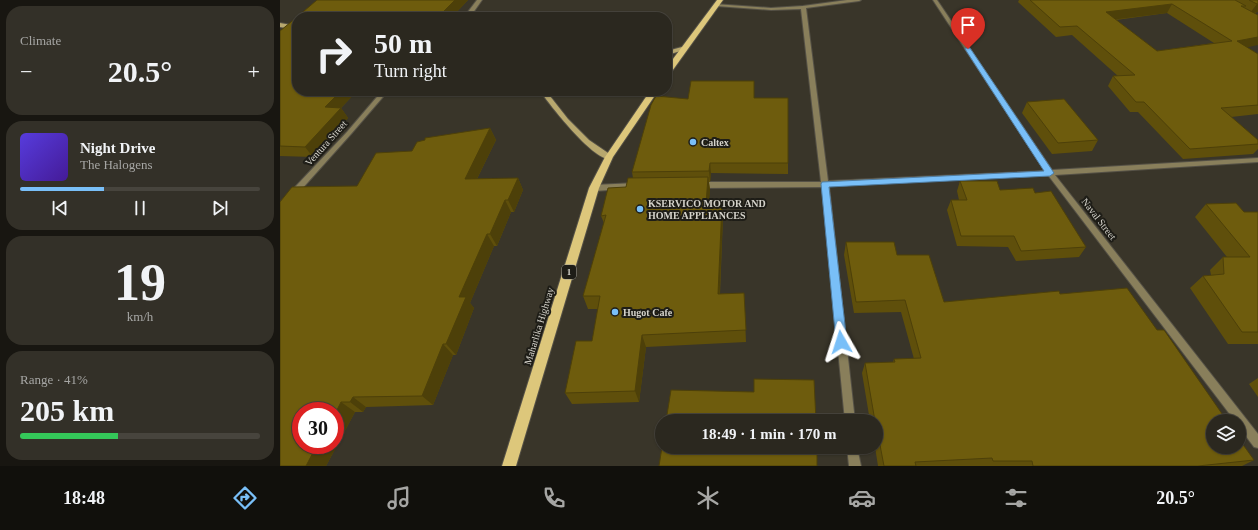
<!DOCTYPE html>
<meta charset="utf-8">
<style>
body{margin:0;font-family:"Times New Roman",serif;background:#333028;color:#f1f3f6;height:100vh;display:flex;flex-direction:column;font-size:15px;white-space:nowrap}
*{box-sizing:border-box;margin:0}
p{font-size:13px;color:#a6a6a4}
.icon{flex:none;width:22px;height:22px;fill:none;stroke:currentColor;stroke-width:2;stroke-linecap:round;stroke-linejoin:round}
.map{position:relative;flex:1;overflow:hidden}
.details{display:flex;flex-direction:column;gap:6px;padding:6px;background:#181611;width:280px}
.details>*{flex:none}
.top-card{position:absolute;left:12px;top:12px;width:380px;height:84px;border-radius:16px;box-shadow:0 1px 3px #0004,0 0 0 1px #47443d;background:#2b281f;color:#f1f3f6;overflow:hidden}
.buttons{position:absolute;left:926px;top:414px;display:grid;gap:8px}
.buttons a{display:grid;place-items:center;width:40px;height:40px;border-radius:50%;background:#2b281f;box-shadow:0 1px 3px #0004,0 0 0 1px #47443d;font-size:20px}
.speed{position:absolute;left:12px;top:402px;display:flex;gap:8px;font-size:20px;font-weight:700;text-align:center}
.speed>*{display:grid;place-content:center;width:52px;height:52px;border-radius:50%;background:#2b281f;box-shadow:0 1px 3px #0004,0 0 0 1px #47443d;line-height:1}
.speed .limit{border:6px solid #d22;background:#fff;color:#111}
.pin{position:absolute;display:grid;place-items:center;width:34px;height:34px;color:#fff;margin:-41px -17px;border-radius:50% 50% 50% 0;rotate:-45deg;box-shadow:0 0 4px #0007}
.pin .icon{rotate:45deg}
.me{position:absolute;width:44px;margin:-22px;rotate:354deg;stroke-linejoin:round;filter:drop-shadow(0 0 3px #0008)}
.turn{display:flex;align-items:center;gap:14px;height:84px;padding:0 16px;font-size:18px}
.turn .icon{width:52px;height:52px;stroke-width:2.5}
.turn b{display:block;font-size:28px;line-height:34px}
.big{font-size:30px;font-weight:800;line-height:1.1}
.details .tile{flex:1;display:flex;flex-direction:column;justify-content:center;gap:6px;min-width:0;padding:0 14px;border-radius:16px;background:#333028}
.details .dial{align-items:center;gap:0}
.dial b{font-size:52px;line-height:1}
.song{display:flex;align-items:center;gap:12px}
.cover{width:48px;height:48px;border-radius:6px;background:linear-gradient(135deg,hsl(250 70% 55%),hsl(260 70% 35%))}
.played{height:4px;border-radius:2px;background:linear-gradient(90deg,#79bff8 35%,#47443d 35%)}
.keys{display:flex;justify-content:space-around;direction:ltr}
.heat{display:flex;justify-content:space-between;align-items:center;font-size:22px;direction:ltr}
.charge{height:6px;border-radius:3px;background:linear-gradient(90deg,#34c759 41%,#47443d 0)}
.trip{position:absolute;left:375px;top:414px;width:228px;height:40px;border-radius:20px;background:#2b281f;box-shadow:0 1px 3px #0004,0 0 0 1px #47443d;font-weight:800;line-height:40px;text-align:center}
.menu{display:flex;height:64px;justify-content:space-around;align-items:center;background:#11100c;color:#a6a6a4}
.menu .icon{width:28px;height:28px}
.menu .on{color:#79bff8}
.menu b{font-size:18px;color:#f1f3f6}
main{display:flex;flex:1;min-height:0}
.map>svg:first-child{display:block}
</style>
<main>
<section class="details">
<div class="tile"><p>Climate</p>
<div class="heat"><a>−</a><b class="big">20.5°</b><a>+</a></div>
</div>
<div class="tile">
<div class="song"><i class="cover"></i><div><b>Night Drive</b><p>The Halogens</p></div></div>
<div class="played"></div>
<div class="keys"><svg class="icon" aria-label="previous" viewBox="0 0 24 24"><path d="M18 5L8 12l10 7zM5 5v14"/></svg><svg class="icon" aria-label="pause" viewBox="0 0 24 24"><path d="M8 5v14M16 5v14"/></svg><svg class="icon" aria-label="next" viewBox="0 0 24 24"><path d="M6 5l10 7-10 7zM19 5v14"/></svg></div>
</div>
<div class="tile dial"><b>19</b><p>km/h</p></div>
<div class="tile"><p>Range · 41%</p><b class="big">205 km</b><div class="charge"></div></div>
</section>
<div class="map">
<svg width="978" height="466" viewBox="0 0 978 466">
<rect width="100%" height="100%" fill="#393529"/>
<g fill="none" stroke-linecap="round" stroke-linejoin="round">
<g stroke="#555146" stroke-width="2">
<g id="street">
<path d="M197,0h5l-12,17h-6z"/>
<path d="M567,0h14l-2,1 -53,7 22,173 217,-10 -112,-171h4l115,170 206,-12v4l-203,13 203,259v14l-4,-1 -15,-20v-6h-4l-187,-246 -219,11 26,235h-10l-23,-234 -123,1 -4,-3 4,-3h122l-20,-173 -30,1 -55,-4 -2,-1v-1l57,4 32,-2z"/>
<path d="M102,91h6l-37,43 -68,76 -3,1v-8l67,-71z"/>
<path d="M356,183l4,3 -1,2 -45,3 -4,-3 4,-3z"/>
<path d="M567,447h10l4,19h-12z"/>
</g>
</g>
<g stroke="#555146" stroke-width="2">
<g id="secondary">
<path d="M0,23l17,3v4l-17,-3z"/>
<path d="M402,47l3,2 -1,1 -17,5v-4z"/>
<path d="M260,91h6l22,28 21,21 22,15 1,2 -1,2c-17,3 -61,-54 -71,-68z"/>
</g>
</g>
<g stroke="#555146" stroke-width="2">
<g id="primary">
<path d="M437,0h6l-53,74h-3v-7z"/>
<path d="M370,91h8l-45,66 -14,31 -83,278h-14l87,-278 16,-31z"/>
</g>
</g>
<use href="#street" fill="#897f5b" fill-rule="evenodd"/>
<use href="#secondary" fill="#b8a86e" fill-rule="evenodd"/>
<use href="#primary" fill="#ddc77b" fill-rule="evenodd"/>
</g>
<g fill="#5f4f0b" fill-rule="evenodd">
<path d="M37,0h151l-16,17h-155z"/>
<path d="M739,0h239v12l-4,1 -7,34 11,7v60l-27,3 27,23v9l-5,5 -70,5 -45,-47h-8l-22,-26 5,-10h5l-46,-41 -16,2 -38,-35zM887,13l47,30 -57,8 -41,-31z"/>
<path d="M0,31l17,60h60l-16,17 7,10 -35,39 -33,-1z"/>
<path d="M474,98l34,65v11l-77,-1 -1,9h-1l1,8 -2,14 15,13 -3,77 24,-1 2,49 -100,5 -7,55 -67,2 -7,-11 27,-52 6,-32h-10l-5,-13 21,-73 -3,-7 25,-29 7,-9 -1,-6 56,-73z"/>
<path d="M747,102l71,38 -6,11 -40,3 -30,-41z"/>
<path d="M210,128l6,12 -19,39 41,-1 5,12 -9,22h-3l-14,34h-3l-24,57 4,5 -18,47h-3l-20,50 -67,2 -3,5h-8l-29,54h-46l77,-280 55,-35z"/>
<path d="M680,181l40,9 35,3 51,54 -7,10 -63,4 -8,-14 -51,-1 -10,-36 4,-10h8l-2,-9z"/>
<path d="M926,204l38,8h14v132h-30l-38,-56 13,-12 8,-1 -1,-5 13,-13h4l-32,-40z"/>
<path d="M566,242l51,13 47,47 116,-8 97,36 97,130 -12,6h-364l-3,-19h1v-26h-6l-8,-48 3,-10 28,-1 1,-3h20l-13,-47 -47,1 -10,-58z"/>
<path d="M978,378v19l-9,-13z"/>
</g>
<g fill="#4d4009">
<path d="M175,0h13l-16,17h-12l-1,-1z"/>
<path d="M892,4l-5,9 -65,8 4,-9z"/>
<path d="M977,4h1v8l-8,1z"/>
<path d="M978,37v8l-28,6 7,-10z"/>
<path d="M61,91h16l-16,17 7,10 -35,39 -8,-10 20,-40z"/>
<path d="M210,128l6,12 -25,51 -6,-12z"/>
<path d="M430,163l1,10 -1,9 -1,-11z"/>
<path d="M428,177l2,13 -2,28 -2,-14z"/>
<path d="M238,178l5,12 -9,22 -6,-12z"/>
<path d="M225,200l6,12 -14,34 -7,-12z"/>
<path d="M442,204l1,13 -4,90 -1,-13z"/>
<path d="M207,234l7,12 -24,57 4,5 -18,47 -10,-11 13,-47z"/>
<path d="M362,335l4,12 -7,55 -4,-11z"/>
<path d="M163,344l10,11 -20,50 -11,-9z"/>
<path d="M73,397l13,10 -3,5 -13,-10z"/>
<path d="M61,402l14,10 -29,54h-20l11,-21h18v-31z"/>
</g>
<g fill="#6e5c0d" stroke="#4d4009" fill-rule="evenodd">
<path d="M37,0h138l-16,16 -52,-1 -3,2h-87z"/>
<path d="M750,0h205l11,6h-5l17,9v22l-21,4 21,13v51l-37,3 37,32v4l-68,5 -46,-47h-8l-23,-26 22,-1 -58,-49 -17,1zM892,4l60,37 -75,10 -51,-39z"/>
<path d="M969,0h9v4h-1z"/>
<path d="M17,17v74h44l-16,16 16,1 -36,39 -25,-1v-115z"/>
<path d="M411,81h63v17h34v65h-78l-1,8 -77,1 19,-67 5,-9 32,3z"/>
<path d="M784,99l34,41 -40,3 -31,-41z"/>
<path d="M210,128l-25,51 53,-1 -10,22h-3l-15,34h-3l-28,63h7l-20,47h-3l-21,52 -69,1 -3,5h-9l-6,12v-3h-34v34h16l-11,21h-26v-264l12,-15 65,-1 19,-33 36,-2 5,-9 8,-2v-2z"/>
<path d="M428,177l-2,27h16l-4,90 26,-1 2,37 -104,5 -7,56 -70,2 11,-52h16l8,-45h-17l23,-81 -5,1 7,-28 18,-1 2,-9z"/>
<path d="M680,181h37l3,9 33,-2 2,5 16,-2 35,56 -65,4 -7,-15h-53l-10,-36h16z"/>
<path d="M956,203l8,9h14v120h-16l-39,-56 21,-2 -1,-17h27l-44,-53z"/>
<path d="M566,242h48l3,13h32l15,47 115,-11 1,3 67,-6 30,42h7l63,91h-14v26h26v-8l15,21 -56,6h-165l-1,-5h-39l-1,-3 -77,4 1,4h-32l-8,-42v-3h-1l-10,-58 30,-1 -1,-3 27,-1 -16,-58 -49,2z"/>
<path d="M474,379l60,1 2,41h-150l5,-31 83,2z"/>
<path d="M382,447h155v19h-158z"/>
</g>
<path fill="#79bff8" stroke="#4f7ca1" d="M685,48h5l84,125 -4,3 -221,11 18,155 -2,3 -4,2 -3,-2 -2,-3 -15,-158 1,-2 222,-11 -79,-122z"/>
<g fill="#79bff8" stroke="#1e1d17" stroke-width="1.5">
<circle cx="413" cy="142" r="4"/>
<circle cx="360" cy="209" r="4"/>
<circle cx="335" cy="312" r="4"/>
</g>
<g text-anchor="middle" dominant-baseline="central" stroke-width="4" stroke-linejoin="round" paint-order="stroke">
<rect fill="#1e1d17" stroke="#9e9c95" stroke-width="1" x="282" y="265" width="14" height="14" rx="3"/>
<g font-size="9" font-weight="bold" fill="#d5d3cb">
<text x="289" y="272">1</text>
</g>
<g font-size="10" font-weight="bold" fill="#d5d3cb" stroke="#1e1d17" text-anchor="start">
<text x="421" y="142">Caltex</text>
<text x="368" y="203">KSERVICO MOTOR AND<tspan x="368" dy="12">HOME APPLIANCES</tspan></text>
<text x="343" y="312">Hugot Cafe</text>
</g>
<g font-size="10" fill="#d5d3cb" stroke="#1e1d17">
<text transform="translate(46 143) rotate(-48)">Ventura Street</text>
<text transform="translate(819 219) rotate(52)">Naval Street</text>
<text transform="translate(259 326) rotate(-73)">Maharlika Highway</text>
</g>
</g>
</svg>
<div class="buttons">
<a><svg class="icon" aria-label="layers" viewBox="0 0 24 24"><path d="M12 4l9 5-9 5-9-5zM3 14l9 5 9-5"/></svg></a>
</div>
<div class="speed"><div class="limit">30</div></div>
<div class="pin" style="left:688px;top:49px;background:#d93025"><svg class="icon" aria-label="arrive" viewBox="0 0 24 24"><path d="M6 21V4h12l-3 4 3 4H6"/></svg></div>
<svg class="me" style="left:561px;top:342px" viewBox="-20 -20 40 40"><path d="M0-17L14 15 0 8-14 15z" fill="#79bff8" stroke="#fff" stroke-width="4"/></svg>
<div class="trip">18:49 · 1 min · 170 m</div>
<div class="top-card">
<div class="turn"><svg class="icon" aria-label="right" viewBox="0 0 24 24"><path d="M7 20v-9h11M14 6l5 5-5 5"/></svg><div><b>50 m</b>Turn right</div></div>
</div>
</div>
</main>
<nav class="menu">
<b>18:48</b>
<svg class="icon on" aria-label="directions" viewBox="0 0 24 24"><path d="M12 3l9 9-9 9-9-9zM9 14v-3h6M13 9l2 2-2 2"/></svg>
<svg class="icon" aria-label="music" viewBox="0 0 24 24"><path d="M9 18V5l10-2v13"/><circle cx="6" cy="18" r="3"/><circle cx="16" cy="16" r="3"/></svg>
<svg class="icon" aria-label="phone" viewBox="0 0 24 24"><path d="M5 4h4l2 5-3 2q2 4 5 5l2-3 5 2v4C11 20 4 13 5 4z"/></svg>
<svg class="icon" aria-label="climate" viewBox="0 0 24 24"><path d="M12 3v18M4 7l16 10M4 17L20 7"/></svg>
<svg class="icon" aria-label="car" viewBox="0 0 24 24"><path d="M5 17H2v-5l4-1 3-4h7l3 4 3 1v5h-3M9 17h6M6 11h13"/><circle cx="7" cy="17" r="2"/><circle cx="17" cy="17" r="2"/></svg>
<svg class="icon" aria-label="filters" viewBox="0 0 24 24"><path d="M4 7h16M4 17h16"/><circle cx="9" cy="7" r="2"/><circle cx="15" cy="17" r="2"/></svg>
<b>20.5°</b>
</nav>
